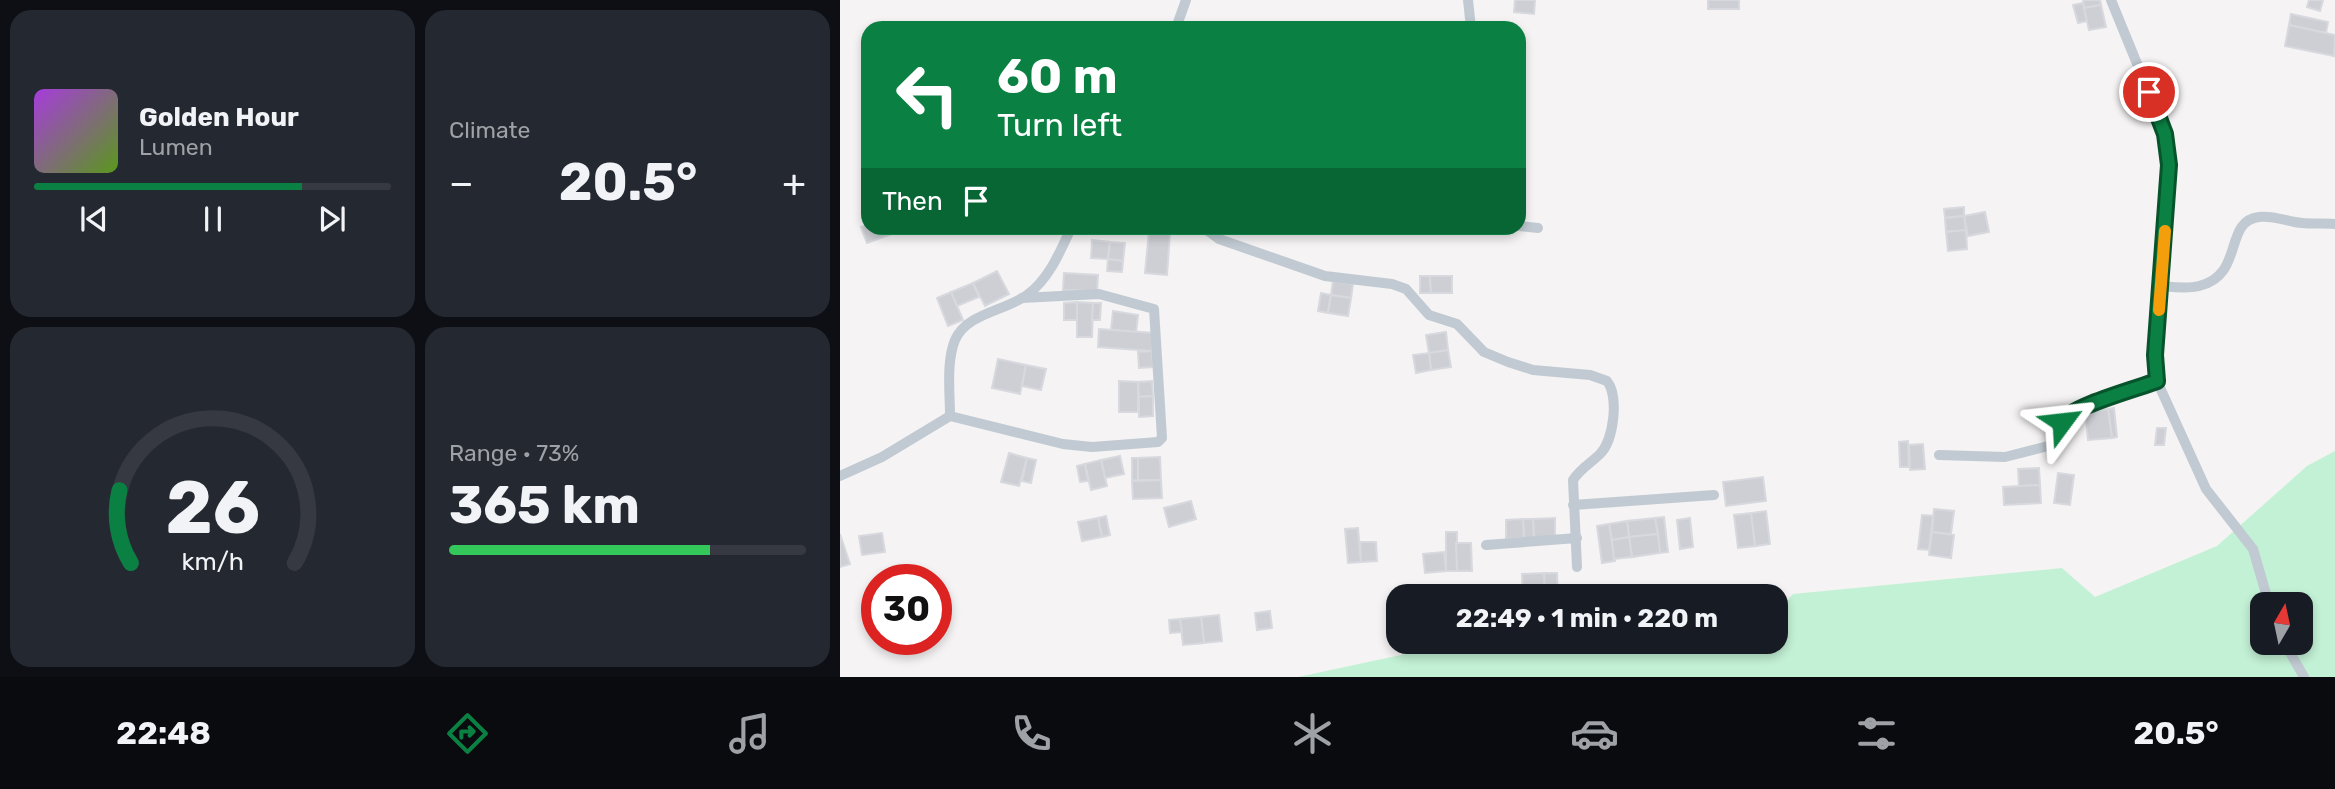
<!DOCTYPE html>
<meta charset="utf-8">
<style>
body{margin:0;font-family:Rubik,sans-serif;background:#242831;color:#f1f3f6;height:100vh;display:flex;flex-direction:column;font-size:26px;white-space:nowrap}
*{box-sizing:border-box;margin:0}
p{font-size:23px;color:#9ea1a6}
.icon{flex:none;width:38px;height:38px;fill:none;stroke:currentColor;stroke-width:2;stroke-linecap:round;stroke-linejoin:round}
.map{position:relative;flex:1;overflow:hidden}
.sheet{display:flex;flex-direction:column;gap:10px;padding:10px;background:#0d0f14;width:840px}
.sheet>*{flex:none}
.hud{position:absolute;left:21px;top:21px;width:665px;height:214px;border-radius:21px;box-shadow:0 4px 10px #0003;background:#0b8043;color:#fff;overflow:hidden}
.needle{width:46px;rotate:9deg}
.controls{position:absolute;left:1410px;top:592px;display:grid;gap:14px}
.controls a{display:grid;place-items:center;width:63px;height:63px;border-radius:14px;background:#171b24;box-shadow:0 4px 10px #0003;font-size:35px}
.speed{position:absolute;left:21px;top:564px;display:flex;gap:14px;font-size:35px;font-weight:700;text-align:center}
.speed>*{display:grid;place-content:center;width:91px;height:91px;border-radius:50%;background:#171b24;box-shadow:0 4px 10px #0003;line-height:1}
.speed .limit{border:10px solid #d22;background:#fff;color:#111}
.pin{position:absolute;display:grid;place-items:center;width:60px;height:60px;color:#fff;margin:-30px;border:4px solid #fff;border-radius:50%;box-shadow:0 2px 7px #0007}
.me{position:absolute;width:77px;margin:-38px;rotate:60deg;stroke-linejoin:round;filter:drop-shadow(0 0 5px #0008)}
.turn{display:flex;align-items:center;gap:24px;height:147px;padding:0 21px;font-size:32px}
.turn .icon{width:91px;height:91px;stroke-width:2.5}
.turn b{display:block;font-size:49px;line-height:60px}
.then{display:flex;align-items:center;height:66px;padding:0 21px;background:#0003;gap:14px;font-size:26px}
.big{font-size:52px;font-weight:700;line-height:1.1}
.sheet .tile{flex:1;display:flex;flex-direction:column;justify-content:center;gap:10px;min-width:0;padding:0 24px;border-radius:21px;background:#242831}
.sheet .dial{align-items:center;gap:0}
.dial svg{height:182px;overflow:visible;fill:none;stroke:#363941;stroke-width:7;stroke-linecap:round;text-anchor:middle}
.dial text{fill:#f1f3f6;stroke:none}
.song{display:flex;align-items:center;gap:21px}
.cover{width:84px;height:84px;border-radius:10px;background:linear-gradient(135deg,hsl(280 70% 55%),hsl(90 70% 35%))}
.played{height:7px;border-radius:4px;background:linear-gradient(90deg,#0b8043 75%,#363941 75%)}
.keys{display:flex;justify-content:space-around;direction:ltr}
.heat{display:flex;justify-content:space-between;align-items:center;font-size:38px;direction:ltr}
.charge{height:10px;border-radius:5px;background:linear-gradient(90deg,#34c759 73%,#363941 0)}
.sheet .tiles{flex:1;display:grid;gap:10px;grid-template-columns:repeat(2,1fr)}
.trip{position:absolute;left:546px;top:584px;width:402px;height:70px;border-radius:21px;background:#171b24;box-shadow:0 4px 10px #0003;font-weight:700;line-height:70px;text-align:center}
.tab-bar{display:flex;height:112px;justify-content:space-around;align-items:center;background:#090b0e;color:#9ea1a6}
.tab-bar .icon{width:49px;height:49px}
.tab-bar .active{color:#0b8043}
.tab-bar b{font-size:32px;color:#f1f3f6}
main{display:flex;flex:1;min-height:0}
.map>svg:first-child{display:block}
</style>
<main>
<section class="sheet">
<div class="tiles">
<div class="tile">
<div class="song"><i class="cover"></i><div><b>Golden Hour</b><p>Lumen</p></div></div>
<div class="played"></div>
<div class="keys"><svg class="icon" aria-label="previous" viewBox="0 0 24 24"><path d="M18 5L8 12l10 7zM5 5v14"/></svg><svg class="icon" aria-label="pause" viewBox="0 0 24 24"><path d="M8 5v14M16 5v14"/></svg><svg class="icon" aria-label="next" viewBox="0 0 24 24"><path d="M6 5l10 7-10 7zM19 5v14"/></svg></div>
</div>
<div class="tile"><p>Climate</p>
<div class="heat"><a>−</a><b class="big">20.5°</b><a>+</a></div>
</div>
<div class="tile dial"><svg viewBox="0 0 100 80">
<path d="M14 69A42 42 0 1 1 86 69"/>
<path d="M14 69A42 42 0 0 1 9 37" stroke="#0b8043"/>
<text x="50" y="56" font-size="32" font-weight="700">26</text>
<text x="50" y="72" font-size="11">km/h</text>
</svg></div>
<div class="tile"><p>Range · 73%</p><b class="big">365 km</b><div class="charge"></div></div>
</div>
</section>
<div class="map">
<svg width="1495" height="677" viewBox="0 0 1495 677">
<rect width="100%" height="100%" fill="#f5f3f3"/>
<path fill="#c3f1d5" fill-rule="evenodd" d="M1495,451v226h-1037l159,-34 319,-1v-30l17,-18 269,-26 33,29 122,-51 90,-80zM1423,604h38v38h-38z"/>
<g fill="#cdcfd5" stroke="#d7d9de" stroke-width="2">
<path d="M675,0h20l-1,14 -20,-2z"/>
<rect x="868" y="0" width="31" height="9"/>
<path d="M1243,0h17l1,5 -17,3z"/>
<path d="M1469,0h14l-3,11 -13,-4z"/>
<path d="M1243,3l4,18 -9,2 -5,-18z"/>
<path d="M1261,5l5,22 -17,3 -5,-22z"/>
<path d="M1451,14l37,8 -2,11 -37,-8z"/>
<path d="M1449,25l46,10 -1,21 -49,-10z"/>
<path d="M1124,207v9l-19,2 -1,-9z"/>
<path d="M1145,212l4,20 -21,4 -4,-20z"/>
<path d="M1124,216l2,14 -20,2 -1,-14z"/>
<path d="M28,225v3h31l1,3 -33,12 -6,-16z"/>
<path d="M1126,230l1,19 -19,2 -2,-19z"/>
<path d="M309,231l21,2 -3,42 -22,-2z"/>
<path d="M252,240l18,2 -2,17 -17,-1z"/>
<path d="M270,242l15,1 -2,18 -15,-2z"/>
<path d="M268,259l15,2 -1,11 -15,-1z"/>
<path d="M157,271l12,23 -24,12 -12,-23z"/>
<path d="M224,273l34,2 -1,16 -34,-1z"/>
<path d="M580,276h10l1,17h-11z"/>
<path d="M590,276h22v17h-21z"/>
<path d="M493,281l20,3 -2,14 -20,-3z"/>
<path d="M133,283l6,14 -22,9 -6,-14z"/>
<path d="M111,292l12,28 -15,6 -11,-28z"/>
<path d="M481,293l10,2 -3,18 -10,-2z"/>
<path d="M491,295l20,3 -3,18 -20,-3z"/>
<path d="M237,302l16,1 -1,34h-15z"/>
<path d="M237,302v18h-13v-17z"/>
<path d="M253,303h8l-1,17h-8z"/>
<path d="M273,311l25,4 -2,18 -25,-3z"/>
<path d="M259,329l54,4 -1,18 -54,-4z"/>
<path d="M606,332l2,18 -19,3 -3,-18z"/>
<path d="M608,350l3,17 -20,3 -2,-17z"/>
<path d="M312,351l1,16 -14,1 -1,-16z"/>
<path d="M589,353l2,17 -15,3 -3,-18z"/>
<path d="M158,359l28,6 -6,29 -28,-6z"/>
<path d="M186,365l20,4 -5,21 -19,-4z"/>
<path d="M279,381l19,1v30h-19z"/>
<path d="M312,381l1,15 -14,1 -1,-15z"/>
<path d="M313,396v20l-14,1v-20z"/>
<path d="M1274,408l3,29 -5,1 -4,-29z"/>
<path d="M1268,409l4,29 -24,2 -3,-29z"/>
<path d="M1317,428h9l-2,17h-9z"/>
<path d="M1068,441l1,26h-9l-1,-25z"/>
<path d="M1083,444l2,25 -15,1 -1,-25z"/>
<path d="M169,453l18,5 -8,28 -18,-4z"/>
<path d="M280,456l4,18 -19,4 -4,-18z"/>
<path d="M320,457l1,23h-23v-22z"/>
<path d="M187,458l9,2 -5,23 -9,-2z"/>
<path d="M292,458h6v22l-6,1z"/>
<path d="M261,460l6,26 -16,4 -6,-26z"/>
<path d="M245,464l3,17 -8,1 -3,-16z"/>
<path d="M1199,468l1,17 -21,1 -1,-17z"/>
<path d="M1218,473l16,2 -4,30 -16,-2z"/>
<path d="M923,477l3,24 -40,5 -3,-24z"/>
<path d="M321,480l1,18 -29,1 -1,-18z"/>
<path d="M1200,485l1,18 -37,2 -1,-18z"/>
<path d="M351,501l5,18 -27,8 -5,-19z"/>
<path d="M1094,509l20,2 -3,23 -19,-2z"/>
<path d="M926,511l4,33 -15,2 -4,-33z"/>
<path d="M911,513l4,33 -17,2 -4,-33z"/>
<path d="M1082,515l11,1 -4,34 -11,-1z"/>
<path d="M266,516l4,19 -8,2 -4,-19z"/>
<path d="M824,517l4,35 -8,1 -5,-35z"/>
<path d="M258,518l4,19 -20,4 -4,-19z"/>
<path d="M715,518v19l-21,1 -1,-19z"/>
<path d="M815,518l3,16 -29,3 -2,-16z"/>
<path d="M850,518l3,29 -13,2 -3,-29z"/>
<path d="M683,519h10l1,19h-10z"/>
<path d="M683,519l1,19 -18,1v-19z"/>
<path d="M787,521l2,16 -17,3 -3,-16z"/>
<path d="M769,524l6,37 -13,2 -5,-37z"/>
<path d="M518,528l3,34 -13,1 -3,-34z"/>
<rect x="606" y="532" width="11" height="39"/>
<path d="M1092,532l22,3 -3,23 -22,-3z"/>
<path d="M42,533l3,19 -23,3 -3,-19z"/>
<path d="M0,534l10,30 -10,3z"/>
<path d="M818,534l2,19 -28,4 -3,-20z"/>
<path d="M789,537l3,20 -18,2 -2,-19z"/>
<path d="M520,542h16l1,19 -16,1z"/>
<path d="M616,543h15l1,28h-15z"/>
<path d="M604,552l2,19 -21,2 -2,-19z"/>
<path d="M704,573h13l1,24h-13z"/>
<path d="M704,573l1,24h-22l-1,-23z"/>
<path d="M430,611l2,17 -15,2 -2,-17z"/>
<path d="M379,615l3,26 -18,2 -3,-26z"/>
<path d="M361,617l3,26 -21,2 -3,-26z"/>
<path d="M340,619l2,13 -12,1 -1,-13z"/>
</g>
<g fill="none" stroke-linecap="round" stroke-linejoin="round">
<g stroke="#c1cad2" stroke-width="10">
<path d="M628,0l3,28"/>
<path d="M1271,0l47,115 11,35v33l-13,172 1,26 49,108 47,60 16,55"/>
<path d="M336,28l10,-28"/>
<path d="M679,226l19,2"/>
<path d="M364,228l15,11 106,37 67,8 14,5 23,26 28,9 27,28 24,10 25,8 57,5 17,6c12,15 7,59 -7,73 -9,9 -19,14 -27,26l4,87"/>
<path d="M1321,286c12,1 26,3 38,0 46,-11 24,-65 60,-69 15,-2 29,5 43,6 11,1 22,0 33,1"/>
<path d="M110,416l113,28 29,3 66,-5 4,-4 -8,-129 -55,-15 -77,4"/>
<path d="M1099,455l66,2 55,-14 6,-9 -4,-12 3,-5 92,-36"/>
<path d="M0,476l42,-19 68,-41c0,-23 -4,-54 5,-76 12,-27 50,-29 72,-45 22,-16 33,-43 44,-67"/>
<path d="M733,505l141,-10"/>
<path d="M646,545l91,-7"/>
<path d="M1444,642l20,35"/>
</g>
</g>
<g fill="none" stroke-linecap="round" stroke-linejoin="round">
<g stroke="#07532c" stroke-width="18">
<path id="route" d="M1222,422c6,-15 77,-34 95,-41l-2,-26 14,-190 -4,-31 -16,-42"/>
</g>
<use href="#route" stroke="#0b8043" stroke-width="12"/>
<path stroke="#f59e0b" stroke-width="12" d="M1319,310l6,-79"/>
</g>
</svg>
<div class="controls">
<a><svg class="needle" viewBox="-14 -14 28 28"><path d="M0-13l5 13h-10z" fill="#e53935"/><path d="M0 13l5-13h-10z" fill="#9ea1a6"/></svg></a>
</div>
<div class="speed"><div class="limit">30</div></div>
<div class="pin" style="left:1309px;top:92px;background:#d93025"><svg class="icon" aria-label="arrive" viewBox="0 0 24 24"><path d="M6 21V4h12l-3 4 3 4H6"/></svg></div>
<svg class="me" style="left:1222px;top:422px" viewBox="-20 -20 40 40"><path d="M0-17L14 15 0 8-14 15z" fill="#0b8043" stroke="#fff" stroke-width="4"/></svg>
<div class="trip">22:49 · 1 min · 220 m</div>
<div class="hud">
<div class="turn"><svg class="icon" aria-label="left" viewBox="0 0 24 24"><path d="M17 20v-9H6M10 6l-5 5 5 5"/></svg><div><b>60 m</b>Turn left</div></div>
<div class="then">Then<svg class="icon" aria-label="arrive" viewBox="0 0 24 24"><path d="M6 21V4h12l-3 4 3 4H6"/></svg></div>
</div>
</div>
</main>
<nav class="tab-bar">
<b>22:48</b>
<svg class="icon active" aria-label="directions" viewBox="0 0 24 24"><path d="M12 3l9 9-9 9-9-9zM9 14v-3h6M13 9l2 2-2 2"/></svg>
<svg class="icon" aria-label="music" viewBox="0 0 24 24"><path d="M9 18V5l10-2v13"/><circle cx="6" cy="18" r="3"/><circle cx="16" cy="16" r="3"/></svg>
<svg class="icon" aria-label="phone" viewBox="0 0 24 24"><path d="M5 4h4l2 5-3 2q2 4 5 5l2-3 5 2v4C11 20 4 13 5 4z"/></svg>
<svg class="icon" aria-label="climate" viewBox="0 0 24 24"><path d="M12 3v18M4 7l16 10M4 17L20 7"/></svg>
<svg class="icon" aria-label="car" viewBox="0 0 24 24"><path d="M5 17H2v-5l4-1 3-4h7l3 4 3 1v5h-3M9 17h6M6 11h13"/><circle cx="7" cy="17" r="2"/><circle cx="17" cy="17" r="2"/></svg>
<svg class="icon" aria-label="filters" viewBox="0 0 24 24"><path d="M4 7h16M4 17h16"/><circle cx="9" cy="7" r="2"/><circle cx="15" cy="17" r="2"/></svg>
<b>20.5°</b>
</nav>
